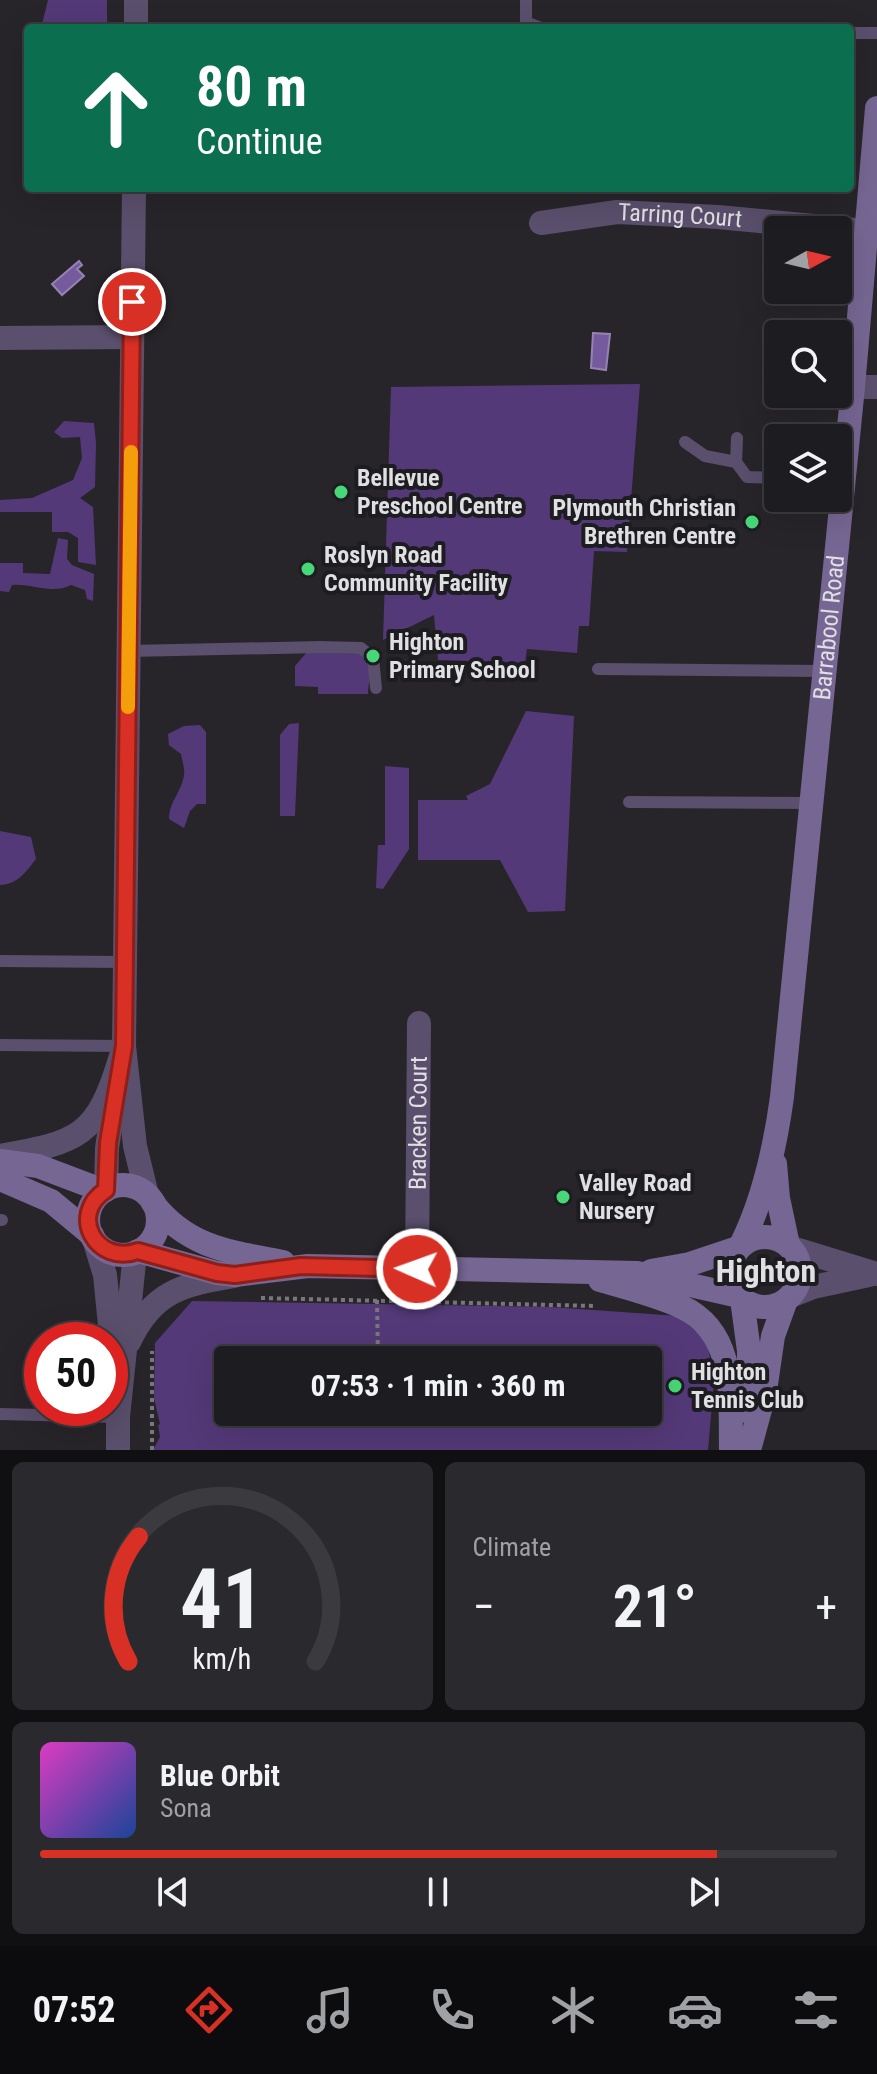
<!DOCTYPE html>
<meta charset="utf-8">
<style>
body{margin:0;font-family:"Roboto Condensed",sans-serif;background:#2a292d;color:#f1f3f6;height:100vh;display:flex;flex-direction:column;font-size:30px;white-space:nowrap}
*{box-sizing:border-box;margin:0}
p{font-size:26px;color:#a0a1a5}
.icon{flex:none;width:44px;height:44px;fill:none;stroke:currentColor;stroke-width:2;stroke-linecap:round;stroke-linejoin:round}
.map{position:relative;height:1450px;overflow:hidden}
.panel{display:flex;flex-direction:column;gap:12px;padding:12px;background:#100f12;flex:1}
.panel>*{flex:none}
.banner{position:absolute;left:24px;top:24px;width:830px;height:168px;border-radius:8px;box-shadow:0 8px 32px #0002,0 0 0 2px #3b3a3e;background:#0b6e4f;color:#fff;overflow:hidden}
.needle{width:52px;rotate:82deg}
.controls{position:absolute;left:764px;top:216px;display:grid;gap:16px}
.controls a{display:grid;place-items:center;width:88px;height:88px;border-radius:8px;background:#1d1c20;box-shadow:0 8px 32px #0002,0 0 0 2px #3b3a3e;font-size:40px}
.speed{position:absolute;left:24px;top:1322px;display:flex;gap:16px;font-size:40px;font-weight:700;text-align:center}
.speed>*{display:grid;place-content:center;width:104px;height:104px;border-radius:50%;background:#1d1c20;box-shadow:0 8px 32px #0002,0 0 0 2px #3b3a3e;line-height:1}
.speed .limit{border:12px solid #d22;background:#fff;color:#111}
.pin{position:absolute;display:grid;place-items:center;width:68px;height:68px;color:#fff;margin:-34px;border:4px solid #fff;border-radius:50%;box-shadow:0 2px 8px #0007}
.me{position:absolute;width:88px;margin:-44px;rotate:272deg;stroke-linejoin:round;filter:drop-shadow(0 0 6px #0008)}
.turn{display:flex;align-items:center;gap:28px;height:168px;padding:0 40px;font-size:36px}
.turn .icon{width:104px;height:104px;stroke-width:2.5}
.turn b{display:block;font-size:56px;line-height:68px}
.big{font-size:60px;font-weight:700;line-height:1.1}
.panel .card{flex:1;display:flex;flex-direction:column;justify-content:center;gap:12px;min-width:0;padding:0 28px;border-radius:12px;background:#2a292d}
.panel .dial{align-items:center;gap:0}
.dial svg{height:208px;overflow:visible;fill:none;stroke:#3b3a3e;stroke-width:7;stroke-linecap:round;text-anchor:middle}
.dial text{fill:#f1f3f6;stroke:none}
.song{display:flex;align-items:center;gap:24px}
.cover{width:96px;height:96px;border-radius:12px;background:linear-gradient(135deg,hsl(310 70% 55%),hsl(220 70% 35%))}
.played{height:8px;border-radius:4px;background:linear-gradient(90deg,#d93025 85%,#3b3a3e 85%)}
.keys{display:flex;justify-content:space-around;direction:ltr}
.heat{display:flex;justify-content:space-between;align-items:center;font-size:44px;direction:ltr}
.panel .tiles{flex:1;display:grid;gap:12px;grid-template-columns:1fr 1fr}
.card:last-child{grid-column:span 2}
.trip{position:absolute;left:214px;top:1346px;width:448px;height:80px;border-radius:8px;background:#1d1c20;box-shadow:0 8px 32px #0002,0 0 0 2px #3b3a3e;font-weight:700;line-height:80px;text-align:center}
.tabs{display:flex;height:128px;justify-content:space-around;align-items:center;background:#0c0b0d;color:#a0a1a5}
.tabs .icon{width:56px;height:56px}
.tabs .current{color:#d93025}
.tabs b{font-size:36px;color:#f1f3f6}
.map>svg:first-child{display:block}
</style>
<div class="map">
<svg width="877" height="1450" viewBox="0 0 877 1450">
<rect width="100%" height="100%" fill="#27252a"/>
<g fill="#533977" fill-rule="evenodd">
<path d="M48,0h59v28h-66z"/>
<path d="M640,384l-13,168 -33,-1 -5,75h-10l-2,27 -50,-4 -2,14 -87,-3 -4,-45 -51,25 8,-253z"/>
<path d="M64,421l30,2 2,20 -1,44 -15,11 13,9 3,58 -18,-3v-24l-10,-6h-16v-20h-52v-12l32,-2 41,-18 9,-22 -2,-21 -18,1 -8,-6z"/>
<path d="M58,538l10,2 -1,19 5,6 22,9 -1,27 -6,-2 -2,-9 -14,-5c-20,10 -39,-2 -59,0l-3,7 -9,-1v-28h23v10l27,1z"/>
<path d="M307,652l53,2c14,8 9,25 8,40h-50v-7l-23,-1v-20z"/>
<path d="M526,711l48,5 -9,195 -37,1 -28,-52h-82v-60h50l-2,-4 24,-12z"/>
<path d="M299,723l-4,93h-15v-81l9,-11z"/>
<path d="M200,725l6,7v72h-9l-7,7 -6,17 -15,-9c0,-17 13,-28 15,-44 1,-6 -2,-15 -3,-21l-12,-9 -1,-11 16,-8z"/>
<path d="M385,766l24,2v81l-26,40 -7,-1 2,-43h7z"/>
<path d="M0,831l31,6 5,22c-11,14 -18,25 -36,26z"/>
<path d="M192,1301l359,6 127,9 29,25 7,40 -6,69h-555l7,-13 -2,-12 2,-1 -6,-26 1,-55zM228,1360h420v52h-420z"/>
</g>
<g fill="#755b9e" stroke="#9583b2" stroke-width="2">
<path d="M79,261l3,4 -5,4 7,7 -22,19 -10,-11z"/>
<path d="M593,333l17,1 -4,36 -15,-2z"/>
</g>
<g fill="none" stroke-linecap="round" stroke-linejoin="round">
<g stroke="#79777b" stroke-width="4" stroke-dasharray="4 4" stroke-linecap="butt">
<path d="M261,1298l335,8"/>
<path d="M377,1300l1,60"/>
<path d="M340,1426l31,-14"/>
<path d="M152,1450v-99"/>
</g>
<g stroke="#5a4f6c" stroke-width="12">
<path d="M526,0v22l15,6"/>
<path d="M850,33h27"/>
<path d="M737,438l-1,24 11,15 31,1"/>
<path d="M685,442l20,14 31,6"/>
<path d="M129,651l191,-4 41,1 12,10 3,30"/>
<path d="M598,669l226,2"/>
<path d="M629,802l182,1"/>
<path d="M0,961l125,1"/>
<path d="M0,1045l124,1"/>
<path d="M0,1220h2"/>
<path d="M0,1414l118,3"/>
</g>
<g stroke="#5a4f6c" stroke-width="24">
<path id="s1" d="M541,223l76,-11 101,5 148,14"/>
<path d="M0,338l132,-1"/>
<path d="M853,387h24"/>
<path id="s2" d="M417,1269l2,-246"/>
</g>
<g stroke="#5a4f6c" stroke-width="24">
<path d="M136,28v-28"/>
<path d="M134,188l-10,858 11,100 12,49"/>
<path d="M0,1156c79,-14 97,-19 121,-100"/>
<path d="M106,1190l1,-42 8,-52"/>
<path d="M94,1239l11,36 8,80"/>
<path d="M792,1248l85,26"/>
<path d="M790,1296l23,-9 56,-12"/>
<path d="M129,1342c24,-51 53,-57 105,-66"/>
<path d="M118,1450v-33l17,-164"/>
</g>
<g stroke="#766693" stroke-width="24">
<path d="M0,1161l38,5 66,25"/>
<path d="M775,1164l3,34 10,47"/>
<path d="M0,1179l51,22 41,34"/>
<circle cx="123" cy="1220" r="35"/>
<path d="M153,1203c35,45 78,49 130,59"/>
<circle cx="765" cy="1272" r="35"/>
<path id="s3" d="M741,1245c23,-46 34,-97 41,-148l71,-710 24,-279"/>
<path d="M138,1251l79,22 18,2 73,-9 329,7 102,23"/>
<path d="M651,1271l39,-7 48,-16"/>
<path d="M600,1280c27,8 56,15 82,27 55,26 48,91 49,143"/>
<path d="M742,1299l7,52v61"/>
<path d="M749,1450l16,-59 8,-55 13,-36"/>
</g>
</g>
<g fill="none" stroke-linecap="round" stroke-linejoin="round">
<g stroke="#8d1f18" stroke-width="20">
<path id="route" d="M132,302l-8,744 -16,97 -2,47c-38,24 -10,76 32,61l79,22 18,2 66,-9 116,3"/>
</g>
<use href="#route" stroke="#d93025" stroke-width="14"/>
<path stroke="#f59e0b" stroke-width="14" d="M128,707l3,-255"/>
</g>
<g fill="#48d778" stroke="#1d1c20" stroke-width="3">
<circle cx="341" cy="492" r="8"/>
<circle cx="752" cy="522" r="8"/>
<circle cx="308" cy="569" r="8"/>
<circle cx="373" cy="656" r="8"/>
<circle cx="563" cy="1197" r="8"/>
<circle cx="675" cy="1386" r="8"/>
</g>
<g text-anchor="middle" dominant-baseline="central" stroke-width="8" stroke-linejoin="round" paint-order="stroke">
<g font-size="24" fill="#e0dfe2" stroke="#1d1c20">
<text stroke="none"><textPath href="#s1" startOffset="140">Tarring Court</textPath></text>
<text stroke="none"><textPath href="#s3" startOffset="626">Barrabool Road</textPath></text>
<text stroke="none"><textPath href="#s2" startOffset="146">Bracken Court</textPath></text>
</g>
<g font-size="24" font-weight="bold" fill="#e0dfe2" stroke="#1d1c20" text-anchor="start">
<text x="357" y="478">Bellevue<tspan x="357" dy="28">Preschool Centre</tspan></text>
<text x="736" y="508" text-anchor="end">Plymouth Christian<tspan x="736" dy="28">Brethren Centre</tspan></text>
<text x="324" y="555">Roslyn Road<tspan x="324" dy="28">Community Facility</tspan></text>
<text x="389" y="642">Highton<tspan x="389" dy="28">Primary School</tspan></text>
<text x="579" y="1183">Valley Road<tspan x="579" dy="28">Nursery</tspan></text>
<text x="691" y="1372">Highton<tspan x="691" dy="28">Tennis Club</tspan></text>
</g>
<g font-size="32" font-weight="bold" fill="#e0dfe2" stroke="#1d1c20">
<text x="766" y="1271">Highton</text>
</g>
</g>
</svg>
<div class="controls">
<a><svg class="needle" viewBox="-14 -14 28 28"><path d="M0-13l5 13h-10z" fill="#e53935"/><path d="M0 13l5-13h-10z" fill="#a0a1a5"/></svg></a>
<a><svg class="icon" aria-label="search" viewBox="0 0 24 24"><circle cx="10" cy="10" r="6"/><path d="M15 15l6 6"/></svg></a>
<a><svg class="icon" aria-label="layers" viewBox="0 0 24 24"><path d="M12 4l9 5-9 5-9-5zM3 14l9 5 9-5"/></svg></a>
</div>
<div class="speed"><div class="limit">50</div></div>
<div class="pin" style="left:132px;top:302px;background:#d93025"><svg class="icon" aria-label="arrive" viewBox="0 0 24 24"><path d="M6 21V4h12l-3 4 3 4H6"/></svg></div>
<svg class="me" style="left:417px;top:1269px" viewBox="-20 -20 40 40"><circle r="17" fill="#d93025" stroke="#fff" stroke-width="3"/><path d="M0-11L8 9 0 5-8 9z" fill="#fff"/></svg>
<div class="trip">07:53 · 1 min · 360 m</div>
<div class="banner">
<div class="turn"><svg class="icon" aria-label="ahead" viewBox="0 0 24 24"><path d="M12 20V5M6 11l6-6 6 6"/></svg><div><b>80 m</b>Continue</div></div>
</div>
</div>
<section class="panel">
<div class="tiles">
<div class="card dial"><svg viewBox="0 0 100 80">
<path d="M14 69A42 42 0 1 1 86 69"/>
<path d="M14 69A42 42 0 0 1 18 21" stroke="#d93025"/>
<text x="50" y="56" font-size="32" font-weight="700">41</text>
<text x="50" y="72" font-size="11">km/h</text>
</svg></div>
<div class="card"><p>Climate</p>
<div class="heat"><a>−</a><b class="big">21°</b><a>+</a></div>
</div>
<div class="card">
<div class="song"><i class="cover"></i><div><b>Blue Orbit</b><p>Sona</p></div></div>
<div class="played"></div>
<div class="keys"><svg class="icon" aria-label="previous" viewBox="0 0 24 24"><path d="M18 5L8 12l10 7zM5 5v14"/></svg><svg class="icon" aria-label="pause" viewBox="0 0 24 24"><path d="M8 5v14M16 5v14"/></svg><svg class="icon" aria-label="next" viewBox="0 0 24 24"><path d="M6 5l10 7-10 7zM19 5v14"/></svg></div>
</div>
</div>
</section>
<nav class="tabs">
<b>07:52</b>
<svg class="icon current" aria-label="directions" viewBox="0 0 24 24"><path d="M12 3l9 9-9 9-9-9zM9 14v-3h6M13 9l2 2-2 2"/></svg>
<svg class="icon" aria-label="music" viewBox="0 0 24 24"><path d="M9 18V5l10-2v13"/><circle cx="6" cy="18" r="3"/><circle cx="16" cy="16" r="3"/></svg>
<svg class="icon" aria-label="phone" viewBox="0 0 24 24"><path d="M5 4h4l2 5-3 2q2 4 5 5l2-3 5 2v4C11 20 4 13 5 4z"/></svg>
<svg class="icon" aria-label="climate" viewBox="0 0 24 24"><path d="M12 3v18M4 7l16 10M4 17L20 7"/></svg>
<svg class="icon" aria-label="car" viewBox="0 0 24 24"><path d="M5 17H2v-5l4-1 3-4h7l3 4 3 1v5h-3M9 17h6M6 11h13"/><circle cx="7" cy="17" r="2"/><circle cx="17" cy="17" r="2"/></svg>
<svg class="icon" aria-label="filters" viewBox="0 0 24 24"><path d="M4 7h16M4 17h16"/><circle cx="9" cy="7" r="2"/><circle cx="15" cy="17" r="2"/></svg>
</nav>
